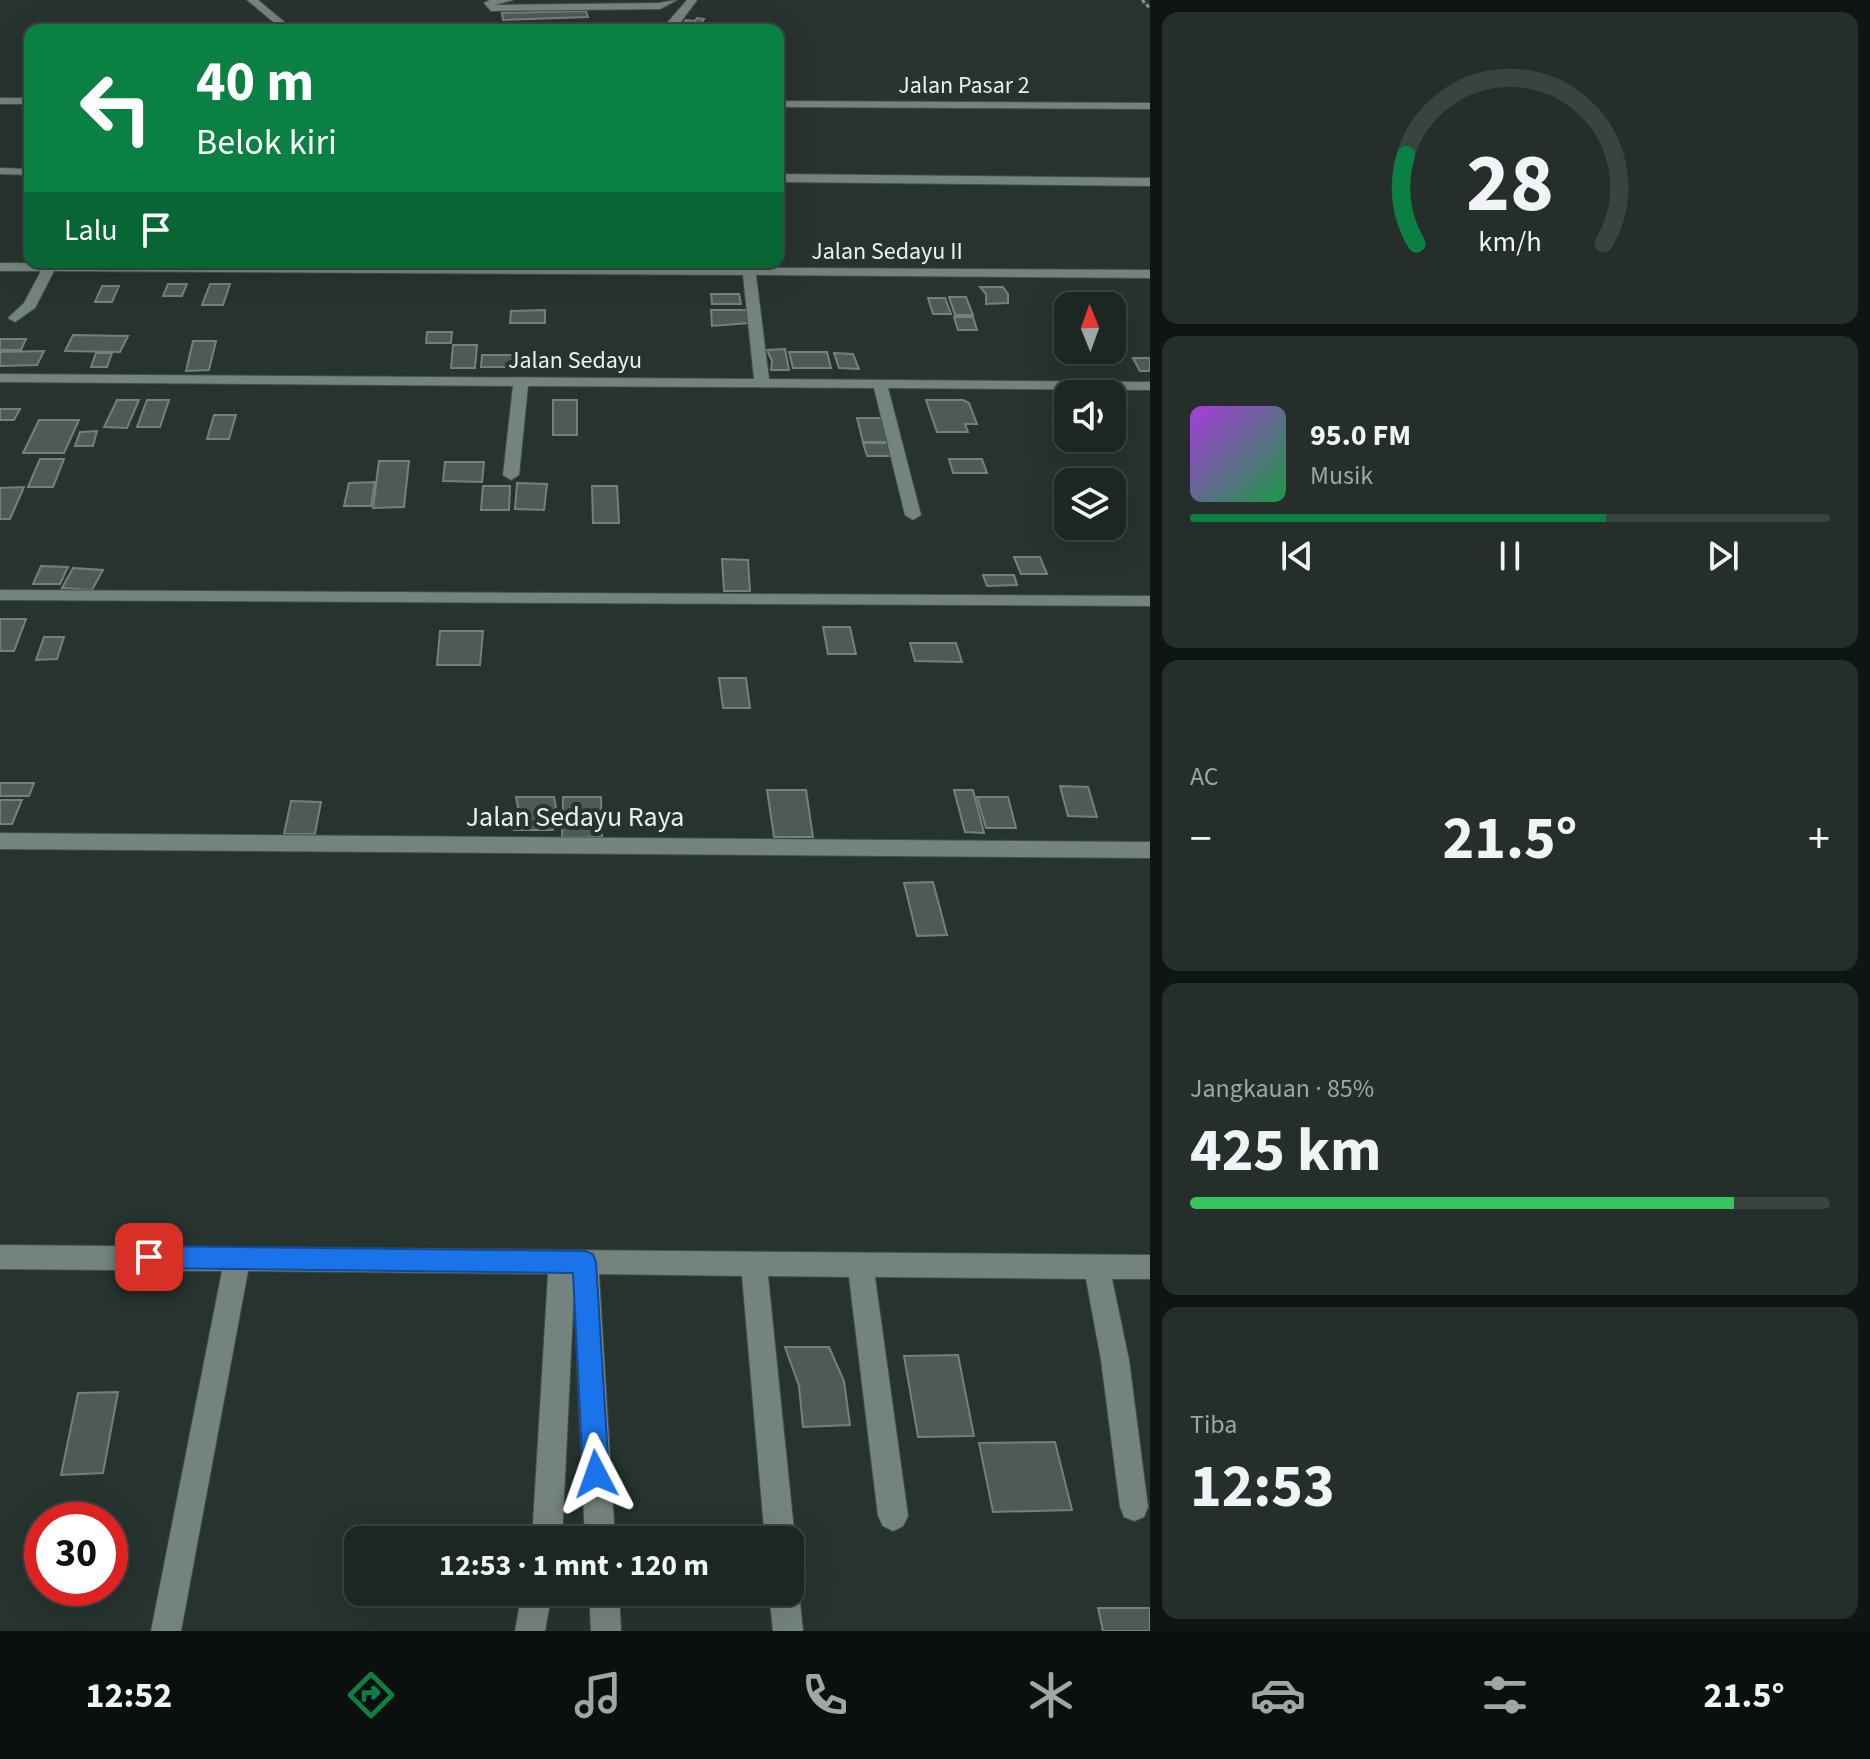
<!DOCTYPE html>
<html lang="id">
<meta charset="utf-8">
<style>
body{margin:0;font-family:"Source Sans 3",sans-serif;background:#252e2a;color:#f1f3f6;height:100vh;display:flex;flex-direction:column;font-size:30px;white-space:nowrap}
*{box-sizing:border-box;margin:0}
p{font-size:26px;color:#a0a5a5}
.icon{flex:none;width:44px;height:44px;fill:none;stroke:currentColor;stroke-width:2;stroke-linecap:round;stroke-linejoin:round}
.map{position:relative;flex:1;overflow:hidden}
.details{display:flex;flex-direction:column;gap:12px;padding:12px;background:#0f1513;width:720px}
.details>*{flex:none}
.banner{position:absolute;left:24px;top:24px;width:760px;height:244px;border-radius:16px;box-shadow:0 8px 32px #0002,0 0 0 2px #3a4340;background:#0b8043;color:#fff;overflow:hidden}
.needle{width:52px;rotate:359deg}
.buttons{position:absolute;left:1054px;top:292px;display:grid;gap:16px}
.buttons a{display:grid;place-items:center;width:72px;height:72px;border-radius:16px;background:#1c2622;box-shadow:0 8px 32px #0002,0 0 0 2px #3a4340;font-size:40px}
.speed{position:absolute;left:24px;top:1502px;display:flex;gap:16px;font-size:40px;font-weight:700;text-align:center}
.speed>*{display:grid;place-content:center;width:104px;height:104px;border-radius:50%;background:#1c2622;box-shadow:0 8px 32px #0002,0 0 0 2px #3a4340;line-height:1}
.speed .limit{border:12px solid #d22;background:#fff;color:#111}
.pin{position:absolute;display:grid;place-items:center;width:68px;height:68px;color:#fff;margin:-34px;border-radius:16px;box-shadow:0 4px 12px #0006}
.me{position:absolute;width:88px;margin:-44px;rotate:356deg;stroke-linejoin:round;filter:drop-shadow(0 0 6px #0008)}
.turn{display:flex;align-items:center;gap:28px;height:168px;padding:0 40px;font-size:36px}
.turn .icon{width:104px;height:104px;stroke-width:2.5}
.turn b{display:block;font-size:56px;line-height:68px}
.then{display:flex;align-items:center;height:76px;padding:0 40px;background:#0003;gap:16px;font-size:30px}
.big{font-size:60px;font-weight:700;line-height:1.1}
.details .card{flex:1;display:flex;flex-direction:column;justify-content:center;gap:12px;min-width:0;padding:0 28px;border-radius:16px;background:#252e2a}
.details .dial{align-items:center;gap:0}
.dial svg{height:208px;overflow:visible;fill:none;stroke:#3a4340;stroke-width:7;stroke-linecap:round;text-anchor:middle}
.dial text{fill:#f1f3f6;stroke:none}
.song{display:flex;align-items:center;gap:24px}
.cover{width:96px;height:96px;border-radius:12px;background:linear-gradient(135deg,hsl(280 70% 55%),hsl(140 70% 35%))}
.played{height:8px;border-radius:4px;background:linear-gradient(90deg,#0b8043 65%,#3a4340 65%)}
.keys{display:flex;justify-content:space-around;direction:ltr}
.heat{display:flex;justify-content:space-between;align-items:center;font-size:44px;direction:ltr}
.charge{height:12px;border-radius:6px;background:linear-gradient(90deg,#34c759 85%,#3a4340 0)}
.trip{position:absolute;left:344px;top:1526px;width:460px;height:80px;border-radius:16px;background:#1c2622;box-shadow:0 8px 32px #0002,0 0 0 2px #3a4340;font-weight:700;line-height:80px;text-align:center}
.tabs{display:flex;height:128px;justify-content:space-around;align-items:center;background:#0b0f0e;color:#a0a5a5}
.tabs .icon{width:56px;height:56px}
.tabs .on{color:#0b8043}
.tabs b{font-size:36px;color:#f1f3f6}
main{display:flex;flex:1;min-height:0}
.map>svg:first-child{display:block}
</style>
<main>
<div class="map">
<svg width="1150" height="1631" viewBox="0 0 1150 1631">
<rect width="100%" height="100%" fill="#26332e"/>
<g fill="#4d5a55" stroke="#73817c" stroke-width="2">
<path d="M586,11l2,6 -85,3 -1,-7z"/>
<path d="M697,18l7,1 -7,10 -16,-2 5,-7 9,1z"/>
<path d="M168,284h19l-5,12h-19z"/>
<path d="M210,284h20l-7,21h-21z"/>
<path d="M102,286h17l-7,16h-17z"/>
<path d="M980,287h23l5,7v9l-22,1v-10z"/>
<path d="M711,294h28l2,10h-29z"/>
<path d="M949,297h17l7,18h-18z"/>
<path d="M928,298h17l6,16h-18z"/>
<path d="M545,310v13h-35l1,-12z"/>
<path d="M711,310h36l2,13 -37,3z"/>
<path d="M954,317h19l4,13h-19z"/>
<path d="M427,332h25l-1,11h-25z"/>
<path d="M73,335l55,1 -8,16 -55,-1z"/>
<path d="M0,339h26l-5,11h-21z"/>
<path d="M193,341h23l-7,29 -23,1z"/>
<path d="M453,345h24l-2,23h-24z"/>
<path d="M785,349l4,21h-18l1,-9 -5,-11z"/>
<path d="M44,351l-7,14 -37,1v-14z"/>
<path d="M789,352h38l4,16h-38z"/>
<path d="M96,353h16l-5,14h-16z"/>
<path d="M834,353l19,1 6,15 -20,-1z"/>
<path d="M482,355h31v12h-32z"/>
<path d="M1133,358h17v13h-10z"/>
<path d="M117,400h22l-12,28 -23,-1z"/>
<path d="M147,400h22l-9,27h-23z"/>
<rect x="553" y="400" width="24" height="35"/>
<path d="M926,400h37l6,3 8,21h-12l3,8h-31z"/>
<path d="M0,409h20l-6,11h-14z"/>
<path d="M214,415h22l-7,24h-22z"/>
<path d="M857,418h25l8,24h-27z"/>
<path d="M39,420h40l-15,33h-41z"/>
<path d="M1053,422h15v16h19l3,6h-27z"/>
<path d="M97,431l-4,15h-18l5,-14z"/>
<path d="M863,443h28l5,13h-29z"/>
<path d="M40,459h24l-11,28h-25z"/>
<path d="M949,459h33l5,14h-34z"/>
<path d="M379,461h30l-5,46 -31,1z"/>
<path d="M445,462h39l-2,20 -39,-1z"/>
<path d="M375,482l-4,24h-27l5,-23z"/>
<path d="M517,483l30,1 -3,26 -29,-1z"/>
<path d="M483,486h27l-1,24h-28z"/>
<path d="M592,486h25l2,37h-26z"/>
<path d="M24,487l-14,32h-10v-31z"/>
<path d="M1014,557h26l7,17h-26z"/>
<path d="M722,559l26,1 2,31h-26z"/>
<path d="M41,566l27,1 -8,17h-27z"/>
<path d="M73,568l30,2 -11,20 -30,-2z"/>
<path d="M983,575h31l3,10 -30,1z"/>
<path d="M0,619h26l-12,32h-14z"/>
<path d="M823,627h27l6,27h-28z"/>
<path d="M440,631h43l-3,34h-43z"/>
<path d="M44,637h20l-7,22 -21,1z"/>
<path d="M910,643h46l6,19 -47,-1z"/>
<path d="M719,678h27l4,30h-27z"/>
<path d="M0,783h34l-5,13h-29z"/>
<path d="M1060,786l28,1 9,30 -29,-1z"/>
<path d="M767,790h39l7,47h-39z"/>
<path d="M954,790h19l11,43 -19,-1z"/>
<path d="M516,797h38l3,16 -4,17h-39l5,-17z"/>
<path d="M563,797h38l1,40h-40z"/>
<path d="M977,797h31l8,31h-30z"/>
<path d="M0,800h22l-10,24h-12z"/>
<path d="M291,801l30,1 -6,32h-31z"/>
<path d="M933,882l14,53 -30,1 -13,-53z"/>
<path d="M785,1347h44l15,34 6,44 -47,2 -4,-41z"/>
<path d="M958,1355l16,81 -56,1 -14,-81z"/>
<path d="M118,1392l-15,81 -42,2 17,-82z"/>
<path d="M1055,1442l17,68 -79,2 -14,-69z"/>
<path d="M1098,1608h52v23h-47z"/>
</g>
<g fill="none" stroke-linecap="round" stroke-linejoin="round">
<g stroke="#434e4b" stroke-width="2">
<g id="minor">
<path d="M247,0h11l36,30h-11z"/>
<path d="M490,0h23l-18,5 163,-2 19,-3 -17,9 -169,2 -7,-8z"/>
<path d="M687,0h10l-22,30h-14z"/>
<rect x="0" y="98" width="30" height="6"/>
<path d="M778,101l372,2v6l-372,-2z"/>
<path d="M0,168l30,1v6l-30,-1z"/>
<path d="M778,174l372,4v8l-372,-4z"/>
<path d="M0,263l1150,7v8l-394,-3 13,104 381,3v8l-262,-2 33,127 -8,5 -8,-5 -31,-127 -346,-2 -9,89 -8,5 -8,-5 10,-89 -513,-4v-8l754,5 -11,-104 -689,-4 -19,37 -20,14 -7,-4 16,-15 17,-32h-41z"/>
<path d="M0,590l1150,6v10l-1150,-6z"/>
<path d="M0,833l1150,9v16l-1150,-9z"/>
<path d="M0,1245l1150,10v24h-38l17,81 19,147 -4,10 -10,4 -10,-4 -4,-10 -19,-147 -15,-81 -211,-2 33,239 -5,10 -10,5 -10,-5 -5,-10 -29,-239 -81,-1 27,264 -5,11v-11h-25l-23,-264 -143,-2 16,266h-30l-11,-249 -12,249h-30l16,-266 -300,-3 -67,360h-30l71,-360 -222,-2z"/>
<path d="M790,1579l5,2 4,11 4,39h-30l-4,-39h21z"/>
<path d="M522,1592h30l-7,39h-30z"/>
<path d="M589,1592h30l2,39h-30z"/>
</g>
</g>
<path stroke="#86918d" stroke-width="3" stroke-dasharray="4 2" stroke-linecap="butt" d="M1142,0l8,8"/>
<use href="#minor" fill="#75837e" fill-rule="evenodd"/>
</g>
<path fill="#1a73e8" stroke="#114b97" stroke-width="2" d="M149,1246l436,5 8,3 3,8 13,212 -4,9 -9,4 -9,-4 -4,-9 -10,-201 -424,-5 -9,-3 -3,-8 3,-8z"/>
<g text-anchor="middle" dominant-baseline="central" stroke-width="8" stroke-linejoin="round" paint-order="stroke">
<g font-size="24" fill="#e9f1ee" stroke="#26332e">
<text x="964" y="85">Jalan Pasar 2</text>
<text x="887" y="251">Jalan Sedayu II</text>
<text x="575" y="360">Jalan Sedayu</text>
</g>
<g font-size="28" fill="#e9f1ee" stroke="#26332e">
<text x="575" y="817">Jalan Sedayu Raya</text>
</g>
</g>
</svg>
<div class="buttons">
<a><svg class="needle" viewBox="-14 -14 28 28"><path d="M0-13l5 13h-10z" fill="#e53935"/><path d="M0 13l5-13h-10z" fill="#a0a5a5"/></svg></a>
<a><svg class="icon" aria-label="sound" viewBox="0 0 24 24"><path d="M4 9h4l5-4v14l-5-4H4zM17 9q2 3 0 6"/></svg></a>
<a><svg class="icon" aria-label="layers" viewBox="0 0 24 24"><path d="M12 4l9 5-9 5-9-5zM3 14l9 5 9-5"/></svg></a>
</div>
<div class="speed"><div class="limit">30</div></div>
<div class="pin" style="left:149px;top:1257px;background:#d93025"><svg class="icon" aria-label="arrive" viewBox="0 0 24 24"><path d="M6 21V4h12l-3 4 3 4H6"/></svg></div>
<svg class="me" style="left:596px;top:1474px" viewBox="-20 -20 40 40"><path d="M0-17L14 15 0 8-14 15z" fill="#1a73e8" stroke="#fff" stroke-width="4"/></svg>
<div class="trip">12:53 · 1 mnt · 120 m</div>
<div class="banner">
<div class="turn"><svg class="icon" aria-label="left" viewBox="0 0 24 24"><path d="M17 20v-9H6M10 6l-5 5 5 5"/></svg><div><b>40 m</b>Belok kiri</div></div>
<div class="then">Lalu<svg class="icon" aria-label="arrive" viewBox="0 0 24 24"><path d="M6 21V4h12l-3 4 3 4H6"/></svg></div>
</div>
</div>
<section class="details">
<div class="card dial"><svg viewBox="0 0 100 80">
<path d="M14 69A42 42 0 1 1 86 69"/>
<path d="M14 69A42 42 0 0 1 10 35" stroke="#0b8043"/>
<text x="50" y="56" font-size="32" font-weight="700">28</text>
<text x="50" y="72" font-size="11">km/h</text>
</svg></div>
<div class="card">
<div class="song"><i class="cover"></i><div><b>95.0 FM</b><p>Musik</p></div></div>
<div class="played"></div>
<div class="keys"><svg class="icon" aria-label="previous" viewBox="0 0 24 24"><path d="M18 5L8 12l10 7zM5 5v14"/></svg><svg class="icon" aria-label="pause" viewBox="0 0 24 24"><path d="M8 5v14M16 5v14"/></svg><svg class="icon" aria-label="next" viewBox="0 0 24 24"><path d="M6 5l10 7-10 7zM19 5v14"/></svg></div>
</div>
<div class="card"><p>AC</p>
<div class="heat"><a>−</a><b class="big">21.5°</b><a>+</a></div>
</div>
<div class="card"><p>Jangkauan · 85%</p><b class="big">425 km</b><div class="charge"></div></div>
<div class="card"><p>Tiba</p><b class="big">12:53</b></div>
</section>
</main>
<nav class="tabs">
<b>12:52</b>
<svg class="icon on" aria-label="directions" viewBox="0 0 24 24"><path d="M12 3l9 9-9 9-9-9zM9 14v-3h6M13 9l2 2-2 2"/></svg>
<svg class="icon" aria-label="music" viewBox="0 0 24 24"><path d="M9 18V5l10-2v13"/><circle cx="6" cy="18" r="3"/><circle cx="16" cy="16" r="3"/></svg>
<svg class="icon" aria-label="phone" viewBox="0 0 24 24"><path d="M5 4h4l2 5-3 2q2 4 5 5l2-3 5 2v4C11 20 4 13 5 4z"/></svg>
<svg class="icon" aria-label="climate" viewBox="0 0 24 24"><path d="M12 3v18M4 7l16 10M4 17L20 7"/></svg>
<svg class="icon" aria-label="car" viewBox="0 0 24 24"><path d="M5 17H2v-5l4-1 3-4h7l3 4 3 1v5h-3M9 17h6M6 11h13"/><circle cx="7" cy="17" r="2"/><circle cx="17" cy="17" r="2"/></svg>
<svg class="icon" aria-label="filters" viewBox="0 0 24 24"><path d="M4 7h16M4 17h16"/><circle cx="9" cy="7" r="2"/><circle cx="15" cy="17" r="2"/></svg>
<b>21.5°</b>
</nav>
